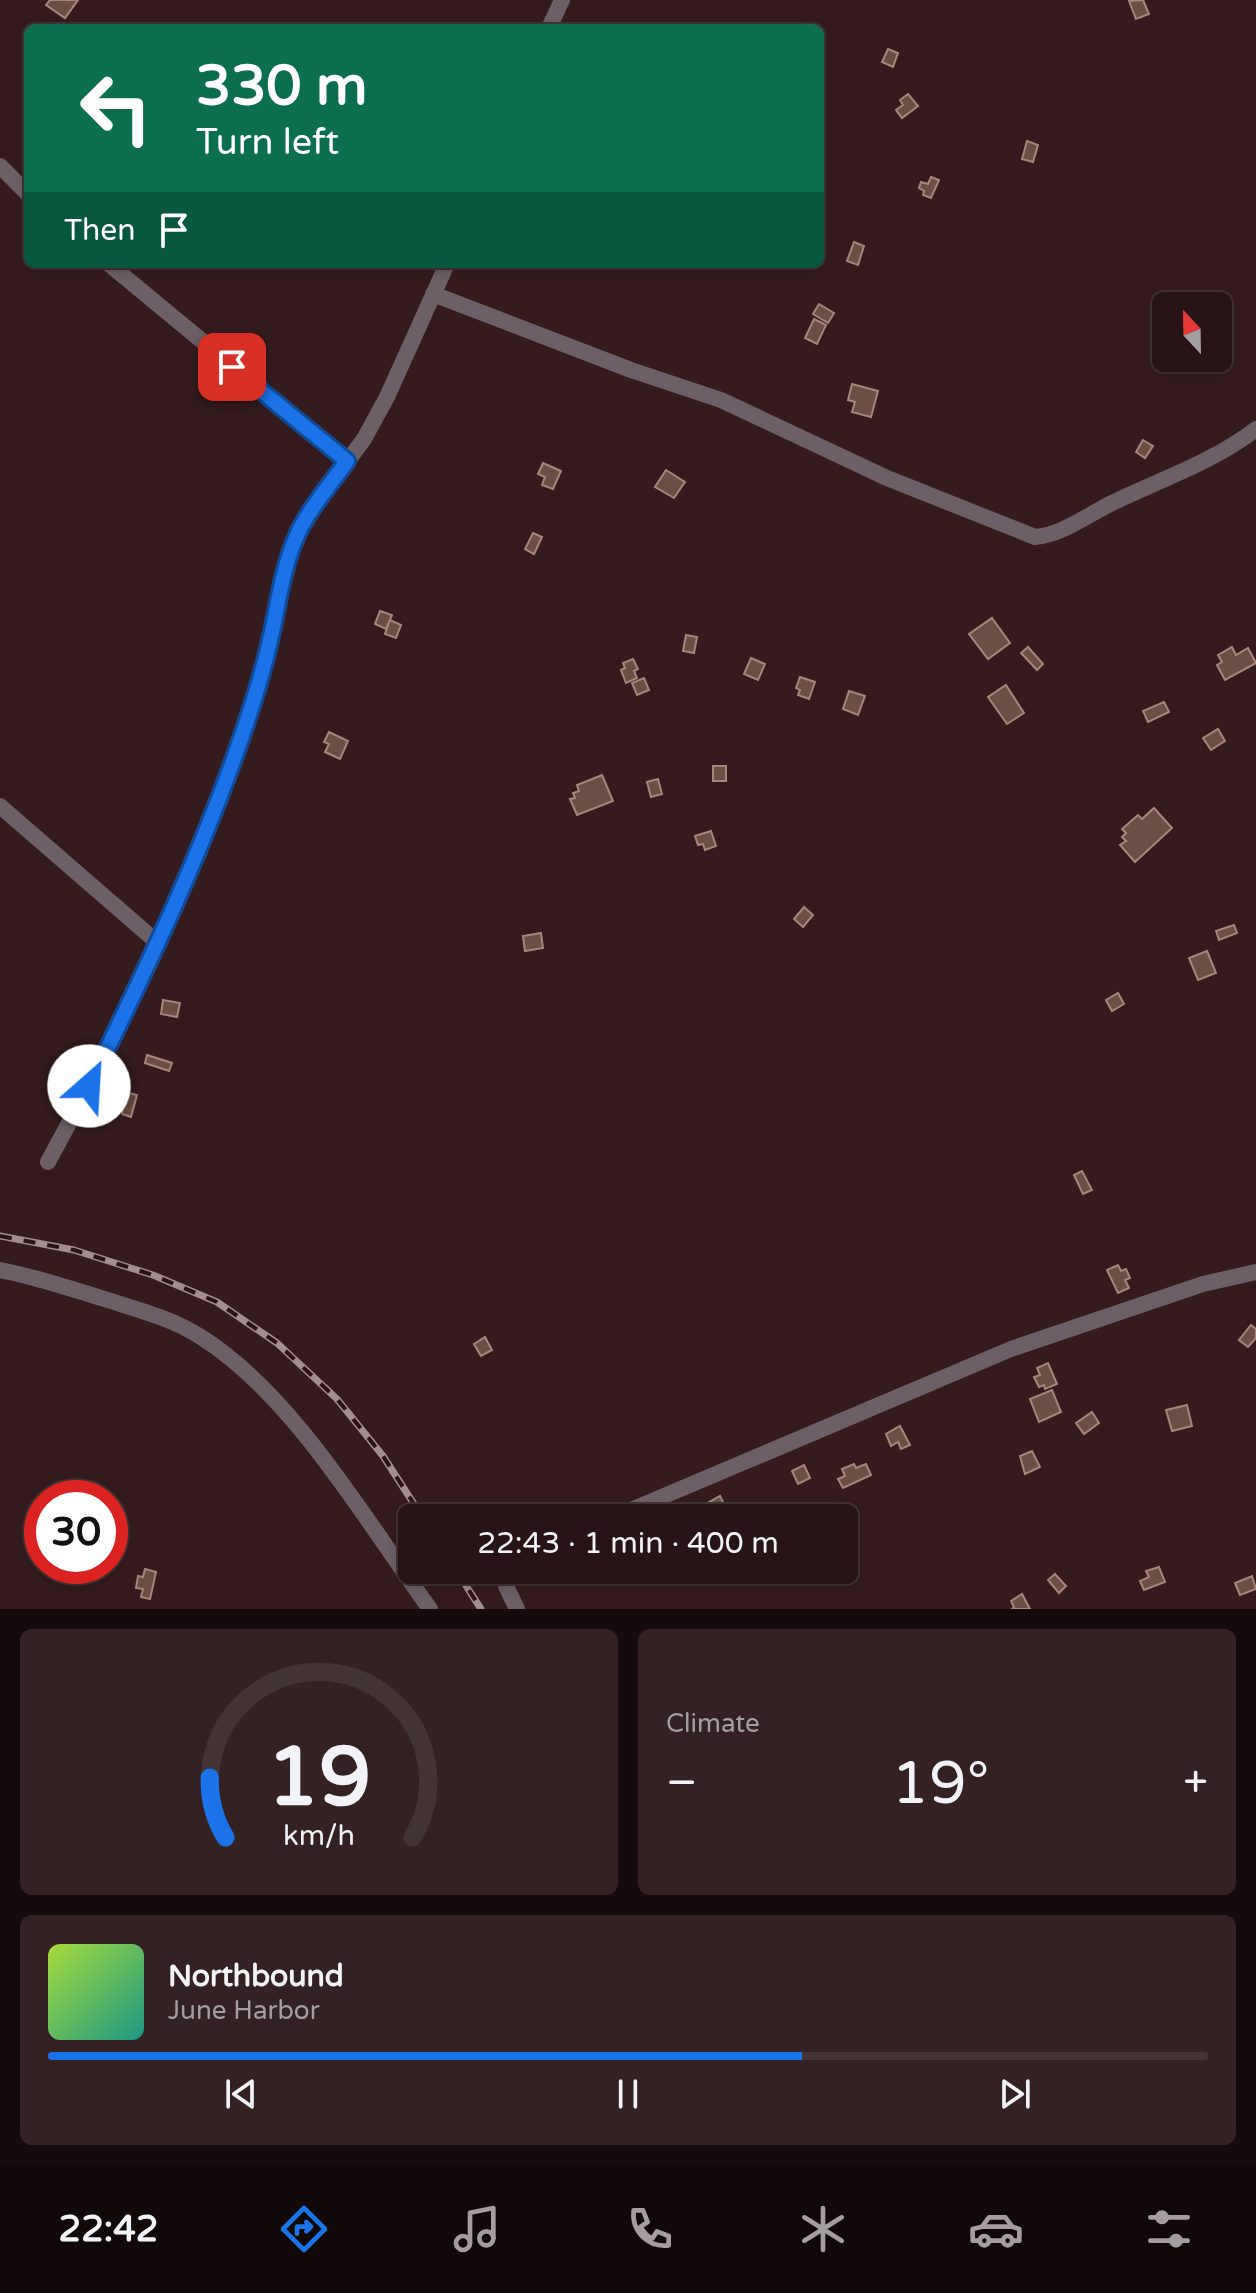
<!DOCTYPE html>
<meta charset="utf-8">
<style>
body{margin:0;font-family:"Varela Round",sans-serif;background:#342123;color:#f1f3f6;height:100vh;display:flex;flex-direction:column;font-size:30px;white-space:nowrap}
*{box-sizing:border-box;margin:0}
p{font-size:26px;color:#a59ea1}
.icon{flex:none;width:44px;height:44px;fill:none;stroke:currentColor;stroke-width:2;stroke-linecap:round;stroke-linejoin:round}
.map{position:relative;height:1609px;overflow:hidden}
.sheet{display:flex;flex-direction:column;gap:20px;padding:20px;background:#160b0c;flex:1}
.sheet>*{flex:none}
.top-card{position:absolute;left:24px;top:24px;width:800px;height:244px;border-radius:12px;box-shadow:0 4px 12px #0003,0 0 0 2px #443335;background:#0b6e4f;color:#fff;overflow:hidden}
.needle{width:52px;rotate:338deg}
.tools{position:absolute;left:1152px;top:292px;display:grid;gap:16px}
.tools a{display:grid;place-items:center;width:80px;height:80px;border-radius:12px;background:#281416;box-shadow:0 4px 12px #0003,0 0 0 2px #443335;font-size:40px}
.speed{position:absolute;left:24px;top:1480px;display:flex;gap:16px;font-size:40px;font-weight:700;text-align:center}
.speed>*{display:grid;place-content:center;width:104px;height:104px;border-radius:50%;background:#281416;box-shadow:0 4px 12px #0003,0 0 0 2px #443335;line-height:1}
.speed .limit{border:12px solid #d22;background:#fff;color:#111}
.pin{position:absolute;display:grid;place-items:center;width:68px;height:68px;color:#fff;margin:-34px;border-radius:16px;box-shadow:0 4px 12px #0006}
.me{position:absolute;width:88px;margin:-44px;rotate:26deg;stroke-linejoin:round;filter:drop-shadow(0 0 6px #0008)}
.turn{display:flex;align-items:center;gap:28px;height:168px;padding:0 40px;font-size:36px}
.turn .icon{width:104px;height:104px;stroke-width:2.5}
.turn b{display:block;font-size:56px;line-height:68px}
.then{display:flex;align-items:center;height:76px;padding:0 40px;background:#0003;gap:16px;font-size:30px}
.big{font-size:60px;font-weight:600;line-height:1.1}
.sheet .widget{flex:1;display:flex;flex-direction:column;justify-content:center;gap:12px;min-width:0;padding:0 28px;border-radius:12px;background:#342123}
.sheet .dial{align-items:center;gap:0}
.dial svg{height:208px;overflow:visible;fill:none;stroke:#443335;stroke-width:7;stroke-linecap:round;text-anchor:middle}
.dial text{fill:#f1f3f6;stroke:none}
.song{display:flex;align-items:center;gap:24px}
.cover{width:96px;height:96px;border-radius:12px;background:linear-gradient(135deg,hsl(80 70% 55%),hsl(170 70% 35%))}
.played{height:8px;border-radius:4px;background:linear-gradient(90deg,#1a73e8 65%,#443335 65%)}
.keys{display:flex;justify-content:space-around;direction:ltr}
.heat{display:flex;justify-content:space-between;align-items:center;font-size:44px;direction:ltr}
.sheet .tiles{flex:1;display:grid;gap:20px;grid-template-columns:1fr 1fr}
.widget:last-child{grid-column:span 2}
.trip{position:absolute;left:398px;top:1504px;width:460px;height:80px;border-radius:12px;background:#281416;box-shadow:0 4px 12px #0003,0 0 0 2px #443335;font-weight:600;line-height:80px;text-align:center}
.dock{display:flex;height:128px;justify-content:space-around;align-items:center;background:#100809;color:#a59ea1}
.dock .icon{width:56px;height:56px}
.dock .active{color:#1a73e8}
.dock b{font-size:36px;color:#f1f3f6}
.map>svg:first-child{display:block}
</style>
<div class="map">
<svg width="1256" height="1609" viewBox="0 0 1256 1609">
<rect width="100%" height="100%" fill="#351b1e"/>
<g fill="#6a4f44" stroke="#a5867b" stroke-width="2">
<path d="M50,0h28l-13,18 -19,-13z"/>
<path d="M1143,0l6,14 -13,5 -7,-18z"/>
<path d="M888,49l10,4 -5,14 -11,-5z"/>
<path d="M908,94l10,12 -16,12 -6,-8 7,-5 -3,-5z"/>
<path d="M1027,141l11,4 -5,17 -11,-3z"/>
<path d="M931,177l8,3 -8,18 -8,-3 1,-4 -5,-3 2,-6 7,2z"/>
<path d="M854,242l10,4 -6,19 -11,-4z"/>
<path d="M819,304l15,9 -6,10 -15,-9z"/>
<path d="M814,319l12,6 -9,19 -12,-6z"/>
<path d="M852,384l26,7 -7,26 -19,-5 3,-10 -7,-2z"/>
<path d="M1143,440l10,6 -8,12 -9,-6z"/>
<path d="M543,463l18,8 -8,18 -11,-4 3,-8 -7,-3z"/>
<path d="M666,470l19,12 -11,16 -19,-11z"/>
<path d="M533,533l9,4 -8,17 -9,-5z"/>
<path d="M380,611l12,4 -6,14 -11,-5z"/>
<path d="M992,618l18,25 -22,16 -19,-25z"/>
<path d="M390,620l11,5 -5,13 -11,-4z"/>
<path d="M686,635l11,2 -3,16 -11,-2z"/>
<path d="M1028,647l15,17 -6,6 -16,-17z"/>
<path d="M1232,647l4,8 12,-7 8,15 -31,17 -8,-15 5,-3 -4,-7z"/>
<path d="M751,658l14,6 -7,16 -14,-6z"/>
<path d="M633,659l5,10 -4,2 3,7 -11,5 -5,-13 4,-2 -2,-5z"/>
<path d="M800,677l15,5 -6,17 -11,-4 2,-5 -4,-2z"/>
<path d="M644,678l5,12 -12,5 -5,-12z"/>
<path d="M1006,685l18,28 -17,11 -19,-27z"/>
<path d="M849,691l16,5 -7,19 -15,-6z"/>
<path d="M1164,702l5,10 -21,10 -5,-11z"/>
<path d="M1218,729l7,12 -14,9 -8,-12z"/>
<path d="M329,732l19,9 -8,18 -15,-7 4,-8 -5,-2z"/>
<rect x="713" y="766" width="13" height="15"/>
<path d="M602,775l11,26 -36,14 -7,-16 5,-1 -2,-5 6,-2 -2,-6z"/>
<path d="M658,779l4,15 -11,3 -4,-15z"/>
<path d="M1154,808l18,20 -37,34 -15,-17 6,-4 -4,-4 4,-4 -4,-4 16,-14 4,4z"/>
<path d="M711,831l5,15 -11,4 -2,-6 -5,1 -3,-9z"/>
<path d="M804,907l9,8 -10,12 -9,-8z"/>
<path d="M1234,925l3,8 -18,7 -3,-9z"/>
<path d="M541,933l2,15 -18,3 -2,-15z"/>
<path d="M1207,951l9,22 -18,7 -9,-22z"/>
<path d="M1118,993l6,11 -12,7 -6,-11z"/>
<path d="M163,1000l17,3 -3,14 -16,-3z"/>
<path d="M147,1055l25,8 -3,8 -24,-8z"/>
<path d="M125,1092l12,3 -6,22 -9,-3 1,-7 -6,-2 2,-10 5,2z"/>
<path d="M1082,1171l10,19 -9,4 -9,-19z"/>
<path d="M1118,1265l3,6 5,-2 4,9 -5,2 4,8 -11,5 -11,-23z"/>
<path d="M1251,1325l5,4v9l-8,9 -9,-7z"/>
<path d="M485,1337l7,13 -11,6 -7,-12z"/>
<path d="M1048,1363l9,21 -12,5 -1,-4 -5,2 -5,-10 6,-2 -3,-7z"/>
<path d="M1052,1390l9,22 -22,10 -9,-23z"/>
<path d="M1187,1405l5,21 -20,5 -6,-21z"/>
<path d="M1092,1412l7,11 -15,11 -8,-11z"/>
<path d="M900,1426l10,19 -9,4 -3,-7 -7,4 -5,-12z"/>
<path d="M1032,1451l8,16 -15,7 -5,-18z"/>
<path d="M854,1464l2,4 10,-4 5,11 -28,13 -5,-9 7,-3 -3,-7z"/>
<path d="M804,1465l6,13 -12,6 -6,-13z"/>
<path d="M720,1496l8,16 -15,6 -7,-14z"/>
<path d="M1159,1567l6,15 -21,8 -4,-9 9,-4 -3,-6z"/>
<path d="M145,1569l11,3 -6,27 -9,-2 2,-8 -7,-1 2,-12 5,1z"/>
<path d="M1055,1574l11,12 -7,7 -11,-13z"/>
<path d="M1252,1576l4,13 -16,6 -5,-12z"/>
<path d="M1022,1594l8,15h-18l2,-2 -3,-6z"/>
</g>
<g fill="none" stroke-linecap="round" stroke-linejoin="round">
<g stroke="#6c6066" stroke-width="16">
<path d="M549,28l13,-28"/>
<path d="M0,166l28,28"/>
<path d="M109,264l238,197"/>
<path d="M433,294l198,76 90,30 166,78 148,59c27,-2 54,-23 79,-35 48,-23 99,-40 142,-73"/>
<path d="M0,806l158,137"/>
<path d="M48,1162l41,-76 98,-208 59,-154 22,-75 16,-73 14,-44 15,-24 51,-69 23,-42 60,-133"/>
<path d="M0,1270c38,7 74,20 111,31 31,10 62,18 90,36 92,58 165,184 229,272"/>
<path d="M612,1518l399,-169 192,-65 53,-12"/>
<path d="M508,1570l-2,16 11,23"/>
</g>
<g stroke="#a38d8f" stroke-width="7">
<g id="rail">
<path d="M0,1236l74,14 79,25 64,27 60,41 60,56 46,57 40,62"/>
<path d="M456,1570l25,39"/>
</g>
</g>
<use href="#rail" stroke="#2b1215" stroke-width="4" stroke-dasharray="12" stroke-linecap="butt"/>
</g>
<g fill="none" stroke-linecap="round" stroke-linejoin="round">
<g stroke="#114b97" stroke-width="20">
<path id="route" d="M89,1086c58,-118 115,-237 157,-362 8,-24 16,-50 22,-75 10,-39 13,-81 31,-118 12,-25 32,-47 48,-70l-115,-94"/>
</g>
<use href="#route" stroke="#1a73e8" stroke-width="14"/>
</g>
</svg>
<div class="tools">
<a><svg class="needle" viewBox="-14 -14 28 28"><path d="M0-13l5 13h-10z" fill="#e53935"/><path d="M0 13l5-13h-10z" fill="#a59ea1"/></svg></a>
</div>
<div class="speed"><div class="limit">30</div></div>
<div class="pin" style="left:232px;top:367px;background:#d93025"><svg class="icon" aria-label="arrive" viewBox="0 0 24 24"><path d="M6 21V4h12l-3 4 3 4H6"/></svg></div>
<svg class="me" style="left:89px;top:1086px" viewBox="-20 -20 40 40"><circle r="19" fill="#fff"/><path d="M0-13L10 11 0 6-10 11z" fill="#1a73e8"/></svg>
<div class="trip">22:43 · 1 min · 400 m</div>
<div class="top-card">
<div class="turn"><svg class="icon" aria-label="left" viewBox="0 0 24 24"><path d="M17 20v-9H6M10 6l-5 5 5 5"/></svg><div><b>330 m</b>Turn left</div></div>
<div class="then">Then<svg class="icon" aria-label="arrive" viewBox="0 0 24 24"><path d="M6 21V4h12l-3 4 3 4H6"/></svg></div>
</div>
</div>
<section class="sheet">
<div class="tiles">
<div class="widget dial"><svg viewBox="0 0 100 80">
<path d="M14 69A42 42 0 1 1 86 69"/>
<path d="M14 69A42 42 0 0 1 8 46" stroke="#1a73e8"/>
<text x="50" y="56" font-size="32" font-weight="700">19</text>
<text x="50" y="72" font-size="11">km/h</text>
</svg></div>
<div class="widget"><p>Climate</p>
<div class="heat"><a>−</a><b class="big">19°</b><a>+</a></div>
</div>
<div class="widget">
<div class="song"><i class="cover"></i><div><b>Northbound</b><p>June Harbor</p></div></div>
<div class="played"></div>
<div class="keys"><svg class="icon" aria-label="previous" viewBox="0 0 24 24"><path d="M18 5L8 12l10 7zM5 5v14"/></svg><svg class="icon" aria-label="pause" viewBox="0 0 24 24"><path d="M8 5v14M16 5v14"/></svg><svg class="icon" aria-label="next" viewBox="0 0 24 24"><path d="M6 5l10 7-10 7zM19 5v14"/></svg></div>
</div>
</div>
</section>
<nav class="dock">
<b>22:42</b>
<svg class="icon active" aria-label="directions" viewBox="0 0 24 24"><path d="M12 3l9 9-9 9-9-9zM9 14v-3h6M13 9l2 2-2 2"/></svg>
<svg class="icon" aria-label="music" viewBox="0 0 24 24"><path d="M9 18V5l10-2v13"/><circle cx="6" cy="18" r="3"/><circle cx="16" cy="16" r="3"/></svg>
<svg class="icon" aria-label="phone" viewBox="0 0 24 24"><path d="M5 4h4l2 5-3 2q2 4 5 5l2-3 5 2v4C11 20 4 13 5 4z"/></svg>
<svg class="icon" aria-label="climate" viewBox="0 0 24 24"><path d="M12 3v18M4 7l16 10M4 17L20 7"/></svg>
<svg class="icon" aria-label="car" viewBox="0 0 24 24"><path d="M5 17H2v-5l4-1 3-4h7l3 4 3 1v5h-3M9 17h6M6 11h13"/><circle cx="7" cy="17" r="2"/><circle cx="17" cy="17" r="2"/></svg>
<svg class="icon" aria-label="filters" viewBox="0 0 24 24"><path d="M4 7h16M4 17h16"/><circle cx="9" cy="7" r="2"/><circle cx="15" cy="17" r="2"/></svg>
</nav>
